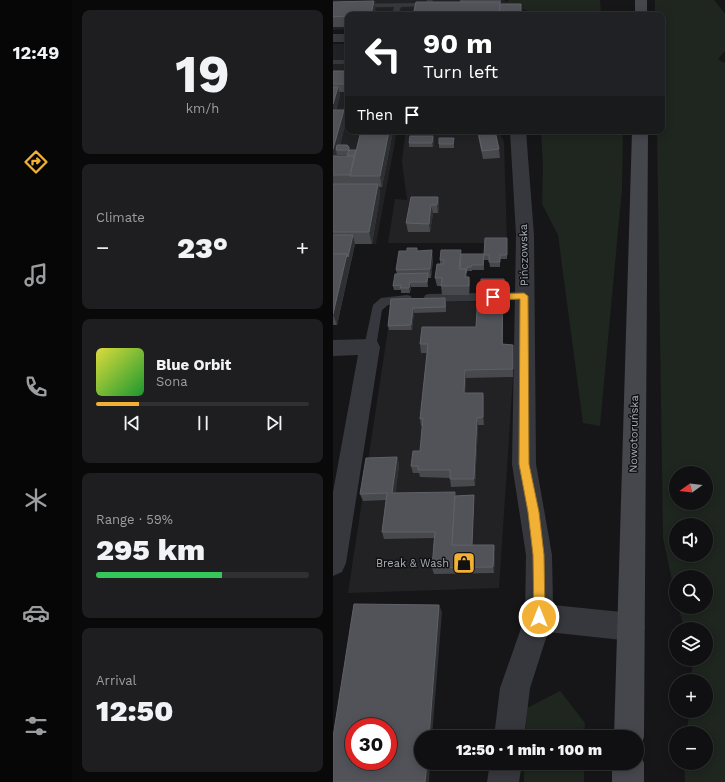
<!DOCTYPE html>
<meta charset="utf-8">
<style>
body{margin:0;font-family:"Work Sans",sans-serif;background:#1e1e20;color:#f1f3f6;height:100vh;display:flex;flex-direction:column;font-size:15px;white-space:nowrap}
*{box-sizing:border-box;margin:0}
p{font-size:13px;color:#9c9d9f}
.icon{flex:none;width:22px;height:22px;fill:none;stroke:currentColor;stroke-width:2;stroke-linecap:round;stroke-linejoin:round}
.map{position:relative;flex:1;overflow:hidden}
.sheet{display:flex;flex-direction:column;gap:10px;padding:10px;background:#09090a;width:261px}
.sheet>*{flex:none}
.hud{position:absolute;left:12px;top:12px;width:320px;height:122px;border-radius:8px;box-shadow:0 2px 10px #0003,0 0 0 1px #303032;background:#202124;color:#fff;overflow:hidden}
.needle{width:26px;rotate:255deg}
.fabs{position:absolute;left:336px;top:466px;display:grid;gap:8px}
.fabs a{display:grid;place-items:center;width:44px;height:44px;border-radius:50%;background:#101012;box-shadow:0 2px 10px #0003,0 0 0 1px #303032;font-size:20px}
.speed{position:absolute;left:12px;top:718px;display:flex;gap:8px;font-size:20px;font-weight:700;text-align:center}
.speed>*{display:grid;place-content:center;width:52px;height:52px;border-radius:50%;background:#101012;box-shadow:0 2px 10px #0003,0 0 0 1px #303032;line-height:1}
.speed .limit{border:6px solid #d22;background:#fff;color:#111}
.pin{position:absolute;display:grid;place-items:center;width:34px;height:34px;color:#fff;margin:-17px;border-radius:8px;box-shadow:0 2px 6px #0006}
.me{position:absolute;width:44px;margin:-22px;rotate:0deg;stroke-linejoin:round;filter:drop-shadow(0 0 3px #0008)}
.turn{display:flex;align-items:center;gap:14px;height:84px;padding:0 12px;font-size:18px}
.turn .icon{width:52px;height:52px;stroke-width:2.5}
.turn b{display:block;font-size:28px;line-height:34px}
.then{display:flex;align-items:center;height:38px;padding:0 12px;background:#0003;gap:8px;font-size:15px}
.big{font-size:30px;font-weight:800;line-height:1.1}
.sheet .widget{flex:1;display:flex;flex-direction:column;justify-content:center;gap:6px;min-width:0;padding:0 14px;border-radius:8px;background:#1e1e20}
.sheet .dial{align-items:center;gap:0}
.dial b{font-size:52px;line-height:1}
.song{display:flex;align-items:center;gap:12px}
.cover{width:48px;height:48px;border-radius:6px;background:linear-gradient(135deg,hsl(60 70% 55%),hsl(130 70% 35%))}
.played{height:4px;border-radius:2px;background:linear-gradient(90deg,#f2b134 20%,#303032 20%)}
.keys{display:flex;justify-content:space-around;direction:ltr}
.heat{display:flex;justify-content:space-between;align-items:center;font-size:22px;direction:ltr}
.charge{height:6px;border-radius:3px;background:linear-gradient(90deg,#34c759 59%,#303032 0)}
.trip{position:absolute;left:81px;top:730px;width:230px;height:40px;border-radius:20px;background:#101012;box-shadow:0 2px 10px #0003,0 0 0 1px #303032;font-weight:800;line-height:40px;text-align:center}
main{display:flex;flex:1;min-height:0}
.tabs{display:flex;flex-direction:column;width:72px;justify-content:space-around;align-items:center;background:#060607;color:#9c9d9f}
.tabs .icon{width:28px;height:28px}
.tabs .selected{color:#f2b134}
.tabs b{font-size:18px;color:#f1f3f6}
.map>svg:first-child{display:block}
</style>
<main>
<nav class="tabs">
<b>12:49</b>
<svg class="icon selected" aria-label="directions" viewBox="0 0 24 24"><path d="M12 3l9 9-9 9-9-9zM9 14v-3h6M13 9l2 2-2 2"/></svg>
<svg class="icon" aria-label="music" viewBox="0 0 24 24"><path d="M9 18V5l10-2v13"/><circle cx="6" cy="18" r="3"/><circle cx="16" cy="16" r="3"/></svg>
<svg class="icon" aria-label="phone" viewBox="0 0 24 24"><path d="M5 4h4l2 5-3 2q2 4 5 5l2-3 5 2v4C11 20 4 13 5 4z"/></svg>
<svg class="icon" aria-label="climate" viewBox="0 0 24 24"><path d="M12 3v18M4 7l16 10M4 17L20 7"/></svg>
<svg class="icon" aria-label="car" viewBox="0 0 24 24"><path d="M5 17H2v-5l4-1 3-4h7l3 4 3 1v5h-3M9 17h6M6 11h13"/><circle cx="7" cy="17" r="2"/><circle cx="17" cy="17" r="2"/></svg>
<svg class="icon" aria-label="filters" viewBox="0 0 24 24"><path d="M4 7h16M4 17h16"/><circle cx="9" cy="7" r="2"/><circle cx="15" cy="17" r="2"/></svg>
</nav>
<section class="sheet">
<div class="widget dial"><b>19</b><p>km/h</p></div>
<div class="widget"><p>Climate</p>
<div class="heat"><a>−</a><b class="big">23°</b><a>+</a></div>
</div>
<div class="widget">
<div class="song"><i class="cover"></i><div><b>Blue Orbit</b><p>Sona</p></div></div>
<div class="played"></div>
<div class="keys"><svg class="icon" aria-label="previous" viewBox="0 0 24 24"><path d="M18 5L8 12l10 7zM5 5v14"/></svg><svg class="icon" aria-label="pause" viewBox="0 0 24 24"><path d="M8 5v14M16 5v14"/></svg><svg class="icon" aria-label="next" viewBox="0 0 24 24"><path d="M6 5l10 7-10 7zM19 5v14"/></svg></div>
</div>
<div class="widget"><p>Range · 59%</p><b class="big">295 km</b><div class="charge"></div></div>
<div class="widget"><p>Arrival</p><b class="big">12:50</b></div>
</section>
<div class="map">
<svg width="392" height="782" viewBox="0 0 392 782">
<rect width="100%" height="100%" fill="#161618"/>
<g fill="#222225">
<path d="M0,0h171l22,12v3h-178v14l-15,1z"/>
<path d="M0,44h15v87h49l-21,113h-43z"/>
<path d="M74,131h91l6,10 3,102h-119l7,-44 12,1 -5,-38 3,-27z"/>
<path d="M170,301l-1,51 11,1v24l-14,211 -151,5 44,-290z"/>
</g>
<g fill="#1e261f" fill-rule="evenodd">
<path d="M175,0h92l1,12 13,3h-84v-3l-22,-8z"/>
<path d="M322,0h59l11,14v37l-7,8 7,4v719h-40l-1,-19h22v-30h-19l2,-22h17v-30h-15l2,-22h13v-30h-21l-7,-22h28v-30h-30v22l-13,-61 -6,-407h5v-116h-7zM343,473h30v30h-30zM343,525h30v30h-30z"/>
<path d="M208,131h82l-1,57 -22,238 -17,-3 -25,-188 -16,-31 1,-36z"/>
<path d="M227,691l25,32 -1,14h-59l2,-29z"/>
<rect x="191" y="763" width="60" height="19"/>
</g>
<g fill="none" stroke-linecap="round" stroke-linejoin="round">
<g fill="#37383d" fill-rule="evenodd">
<path d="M94,0h6l-2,6 -30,1 -3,8h-6l2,-8 -61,1v-4l93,-1z"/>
<rect x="0" y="60" width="15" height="4"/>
<path d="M12,104h3v14h-3l-4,-2z"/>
<path d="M191,292l4,1 1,3 -1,3 -4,1 -95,2 -4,-1 -1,-3 1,-3 4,-1z"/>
<path d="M74,295l4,1 1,3 -1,3 -23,3 -6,5 -6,37 -2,3 -4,1 -4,-1 -2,-3 9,-42 8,-7z"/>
</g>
<g fill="#37383d" fill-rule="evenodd">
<rect x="0" y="34" width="15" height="8"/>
<path d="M177,131h16l8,104 2,229 16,91 1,50 78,8 10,4 4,10 -4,10 -10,4 -83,-9 -18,56 -6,49h-30l6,-49 25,-71 1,-62 -14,-91 4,-229z"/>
<path d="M37,339l7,2 3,6 -34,216 -4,9 -9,4v-84l25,-137 -25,1v-16z"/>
<path d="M157,763h32l-3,19h-32z"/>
</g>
<g fill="#45474d" fill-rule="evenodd">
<rect x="302" y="0" width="12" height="15"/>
<path d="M299,131h16l-4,606 -4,11 -3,1v-12h-23z"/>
<path d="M304,751l2,1 5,11v19h-32v-19h25z"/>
</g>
</g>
<g fill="#47494d" fill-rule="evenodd">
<path d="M127,0h41v3l-41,-1z"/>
<path d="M0,2l43,10 -28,3v12h-15z"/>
<path d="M0,71h15v21h-9l1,3 -4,15 10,11 -6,24 10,5h6l5,-19h32l-11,56h-3l1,8 -8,49h-17l-18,81h-4v-141h19h-19zM4,155h10v1h-10z"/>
<path d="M144,131h18l4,18 1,9 -17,1z"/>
<path d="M100,136l1,5 -1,6h-24v-4z"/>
<path d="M121,143v5h-15v-4z"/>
<path d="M105,197l1,9 -1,7h-5l-3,19h-22l-2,-9z"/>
<path d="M174,243v16h-7v8h-10l-1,-7h-5v-1v11h-12v1h-5v6h2l1,8 -1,10h-27l-1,-9h-4l-2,-8 5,-14v-4l21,-6h23z"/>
<path d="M100,259l-2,19h-3v9h-17l-1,6h-9v-3h-7l-1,-4 4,-12 -1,-4z"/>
<path d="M171,279l1,14h-2v51l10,1v32l-47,1 -1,15h18l1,8v24h-6l-3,61 -24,1 -1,-9 -30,-1 -1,-4h-6l-2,-7 9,-15 2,-25h-1l-1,-7 7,-66h-6l-1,-9 56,-17 5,-34v-4z"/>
<path d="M58,299l55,3v10l-32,1 -2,17h-23l-1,-4z"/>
<path d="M64,457l2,8 -4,28 60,3 19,-1v4l-2,46h22l1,7 -1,21 -60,1 -2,-6 2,-30 -50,1 -2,-7 4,-32 -23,1 -3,-7z"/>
</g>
<g fill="#2f3033">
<path d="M41,1l2,11v3h-5z"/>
<path d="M5,87l2,8 -7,25v-16z"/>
<path d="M11,110l2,11 -7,29h-3l1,5 -2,10 -2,-7v-9z"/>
<path d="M56,131h4l-11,56 -2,-11z"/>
<path d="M100,136l1,5 -1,6 -1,-4z"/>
<path d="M45,184l2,11 -8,49 -3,-12z"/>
<path d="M105,197l1,9 -1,7 -1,-8z"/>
<path d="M98,205l2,8 -3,19 -1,-8z"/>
<path d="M20,235l2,9 -18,81 -4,-11 14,-60z"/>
<path d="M99,250l1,9 -2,19 -1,-9z"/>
<path d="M134,267v4l-1,14 -1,-8z"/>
<path d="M95,273v14l-1,-5z"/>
<path d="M136,277l1,8 -1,10z"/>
<path d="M77,282l1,5 -1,6 -1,-5z"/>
<path d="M80,308l1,5 -2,17 -1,-5z"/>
<path d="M132,370l1,8 -1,23 -1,-8z"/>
<path d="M150,393l1,8v24l-1,-8z"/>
<path d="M144,418l1,7 -3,61 -1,-7z"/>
<path d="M64,457l2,8 -4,35 -3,-7z"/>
<path d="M122,492l1,8 -3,48 -1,-3z"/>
<path d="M161,545l1,7 -1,21 -1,-6z"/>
<path d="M106,605l3,7 -10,125h-3z"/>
<path d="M94,763h3l-1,19h-4z"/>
</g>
<g fill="#525359" stroke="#5f6168" fill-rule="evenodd">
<path d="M41,1l-3,14h-23v1l-15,1v-15z"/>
<path d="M83,2h84l-1,13h-86z"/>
<path d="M167,4h21v11h-22z"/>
<rect x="0" y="71" width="15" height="13"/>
<path d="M0,87h5l-5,17z"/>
<path d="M0,110h11l-11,39z"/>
<path d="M28,131h28l-9,45h-30z"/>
<path d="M145,131h17l4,18 -17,2z"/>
<path d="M77,136h23l-1,7h-23z"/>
<path d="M106,138h15l-1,6h-14z"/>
<path d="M4,145h10l2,2v3h7l-2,6h-7l2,-6h-13z"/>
<path d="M0,156h21l-4,19h-17z"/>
<path d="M0,184h45l-9,48h-36z"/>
<path d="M78,197h27l-1,8h-6l-2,19 -23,-1z"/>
<path d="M0,235h20l-5,22 -1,-3h-14z"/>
<path d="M152,238h22v17h-7v7h-11v-7h-5z"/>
<path d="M74,248h10v3l15,-1 -2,19 -34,1 3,-19h8z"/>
<path d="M108,250h20l-2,19h7l-1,8h4v9h-28l1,-8h-7l2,-14h6l1,-4h-4z"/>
<path d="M0,254h14l-14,60z"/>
<path d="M128,254h23l-1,11h-11l-1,2h-4l-1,6v-4h-6z"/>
<path d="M95,273l-1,9h-17l-1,6h-9l1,-3 -8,1 2,-12z"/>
<path d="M148,279h23l1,10h-24z"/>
<path d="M145,293h25l-1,51 11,1v24l-48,1 -1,23h19v24l-6,1 -3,61h-24v-9h-32v-4h-7l2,-15h7l3,-33 -3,1 8,-75h-8l2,-17h54z"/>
<path d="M112,298v9l-32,1 -2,17 -23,1 3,-27z"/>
<path d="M64,457l-5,36 63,-1 -3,53h42l-1,22 -61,1 3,-36h-53l5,-39 -27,1 6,-36z"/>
<path d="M141,495l-2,50h-20l3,-49z"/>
<path d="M21,604l85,1 -10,132h-8v26h6l-2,19h-92v-45zM21,727h34v34h-34z"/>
</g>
<path fill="#f2b134" stroke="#9d7322" d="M191,293l4,3 1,168 10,48 5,43 1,62 -2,4 -4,2 -4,-2 -1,-4 -1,-62 -5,-43 -9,-48 1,-165 -27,1 -5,-3 5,-3z"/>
<defs>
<g id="shop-square" transform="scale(1.15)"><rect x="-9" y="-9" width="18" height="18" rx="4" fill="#f2b134" stroke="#111113"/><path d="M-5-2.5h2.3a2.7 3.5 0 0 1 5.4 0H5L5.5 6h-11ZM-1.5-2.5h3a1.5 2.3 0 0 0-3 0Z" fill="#111"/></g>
</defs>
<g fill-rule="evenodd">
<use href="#shop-square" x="131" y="563"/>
</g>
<g text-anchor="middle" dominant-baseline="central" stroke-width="3" stroke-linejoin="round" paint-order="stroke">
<g font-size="11" fill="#a8adb8" stroke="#111113">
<text transform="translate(191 255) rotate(-91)">Pińczowska</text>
<text transform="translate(301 434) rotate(-89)">Nowotoruńska</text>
</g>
<g font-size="11" fill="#a8adb8" stroke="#111113" text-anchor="end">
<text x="116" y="563">Break &amp; Wash</text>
</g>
</g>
</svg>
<div class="fabs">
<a><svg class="needle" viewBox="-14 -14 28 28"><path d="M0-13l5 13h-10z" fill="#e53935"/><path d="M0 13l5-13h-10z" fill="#9c9d9f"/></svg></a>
<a><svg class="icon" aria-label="sound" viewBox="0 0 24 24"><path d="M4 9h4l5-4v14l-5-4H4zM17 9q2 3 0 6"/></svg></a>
<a><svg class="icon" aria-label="search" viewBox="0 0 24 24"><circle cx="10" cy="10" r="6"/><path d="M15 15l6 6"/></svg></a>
<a><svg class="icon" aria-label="layers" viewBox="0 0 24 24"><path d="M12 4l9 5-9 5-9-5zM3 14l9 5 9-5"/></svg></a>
<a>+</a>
<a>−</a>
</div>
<div class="speed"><div class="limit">30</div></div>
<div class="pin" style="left:160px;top:297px;background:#d93025"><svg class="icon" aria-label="arrive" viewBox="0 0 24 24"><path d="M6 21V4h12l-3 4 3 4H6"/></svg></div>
<svg class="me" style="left:206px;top:617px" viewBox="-20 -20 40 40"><circle r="17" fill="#f2b134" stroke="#fff" stroke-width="3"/><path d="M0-11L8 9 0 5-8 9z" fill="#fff"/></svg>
<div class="trip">12:50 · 1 min · 100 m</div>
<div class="hud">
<div class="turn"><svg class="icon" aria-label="left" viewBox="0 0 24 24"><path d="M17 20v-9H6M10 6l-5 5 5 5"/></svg><div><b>90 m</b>Turn left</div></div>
<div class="then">Then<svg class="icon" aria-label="arrive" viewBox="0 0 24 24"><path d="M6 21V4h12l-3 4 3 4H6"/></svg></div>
</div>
</div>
</main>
